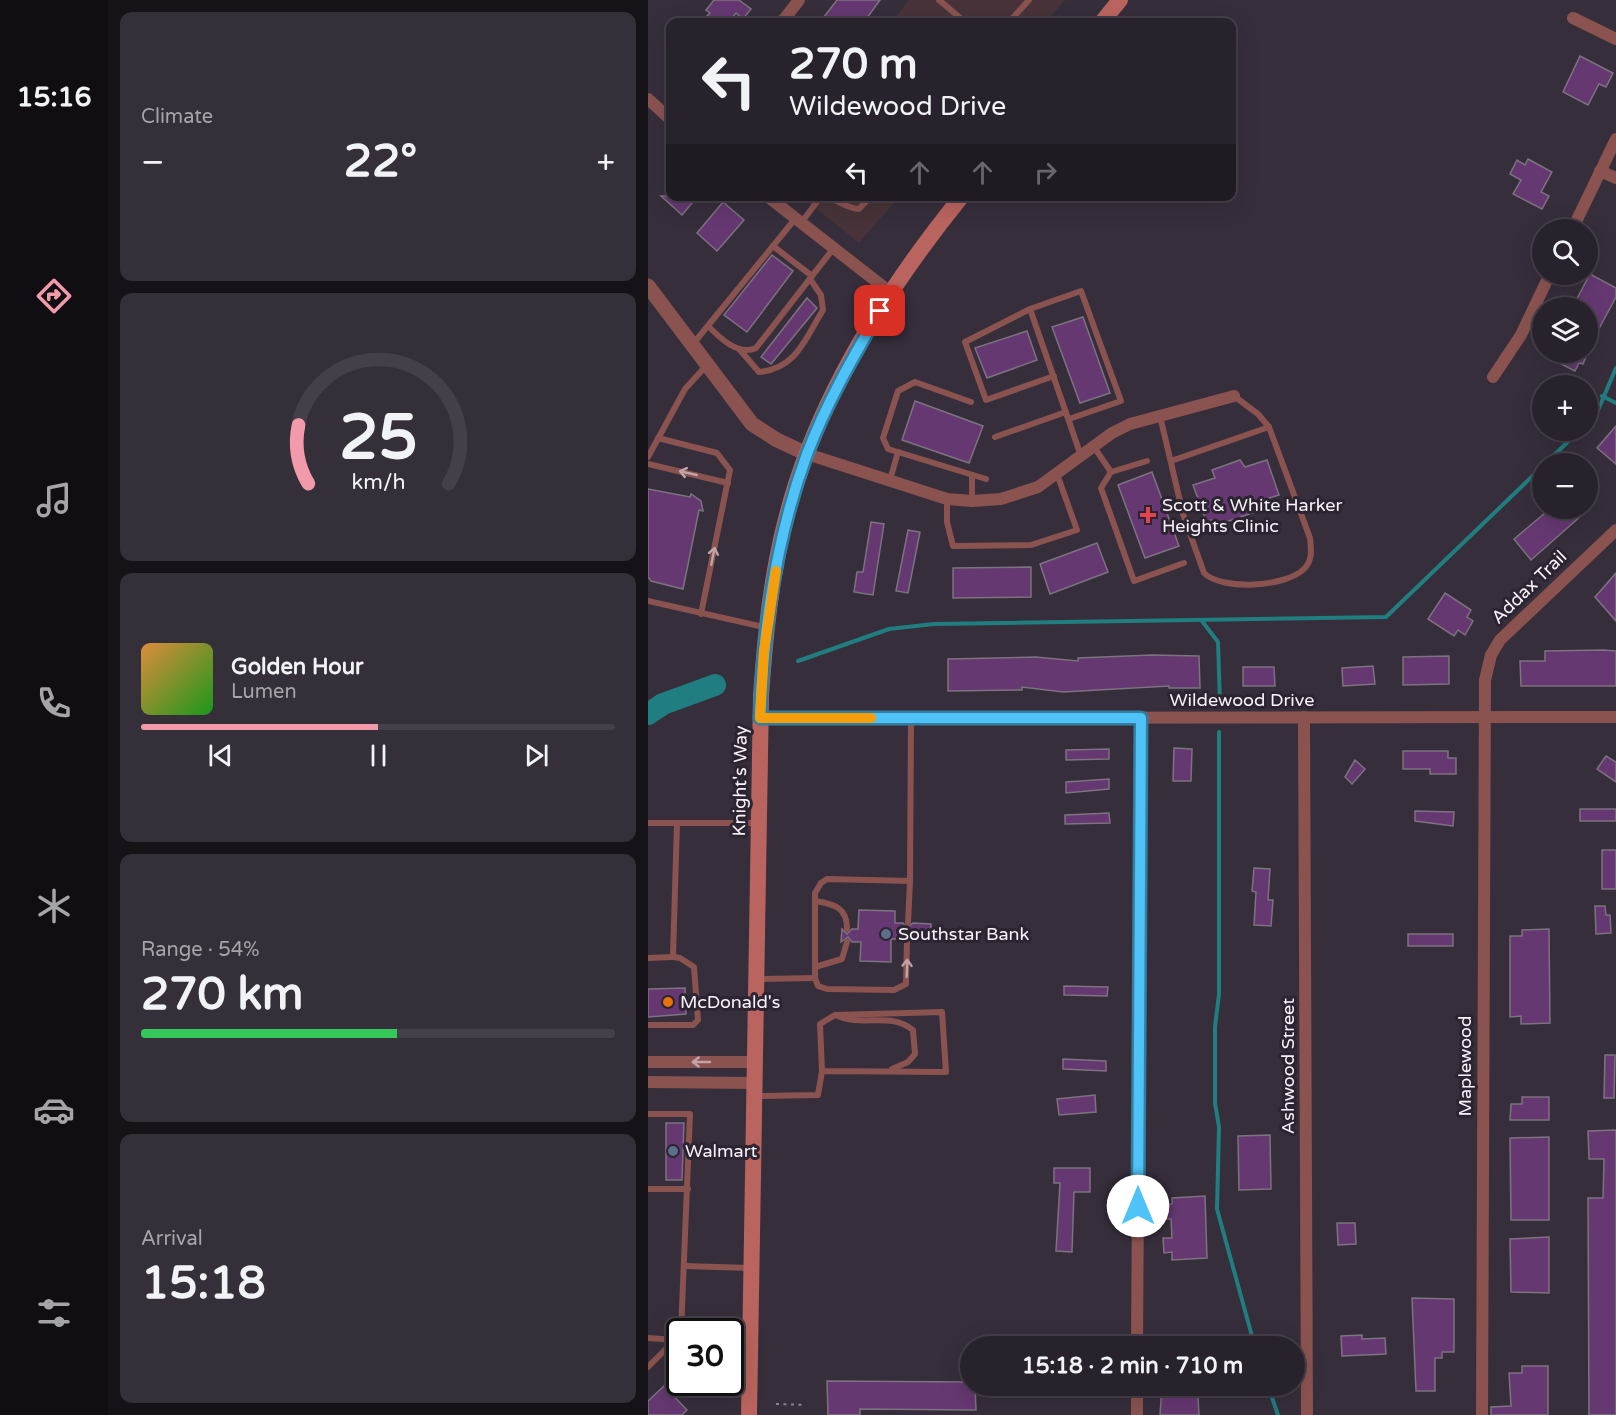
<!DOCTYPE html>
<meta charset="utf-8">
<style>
body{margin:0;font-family:"Varela Round",sans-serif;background:#342f38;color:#f1f3f6;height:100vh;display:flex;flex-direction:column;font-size:22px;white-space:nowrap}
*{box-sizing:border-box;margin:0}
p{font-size:20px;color:#a5a4a9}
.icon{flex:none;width:33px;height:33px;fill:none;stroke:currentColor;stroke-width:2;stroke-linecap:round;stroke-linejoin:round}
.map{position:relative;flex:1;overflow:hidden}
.side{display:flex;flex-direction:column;gap:12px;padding:12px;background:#161318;width:540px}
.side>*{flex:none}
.guide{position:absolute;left:18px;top:18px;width:570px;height:183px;border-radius:12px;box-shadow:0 6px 24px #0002,0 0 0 2px #443f48;background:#28222c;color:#f1f3f6;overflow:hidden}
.tools{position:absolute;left:884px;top:219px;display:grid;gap:12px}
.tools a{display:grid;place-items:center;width:66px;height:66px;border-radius:50%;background:#28222c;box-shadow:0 6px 24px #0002,0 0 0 2px #443f48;font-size:30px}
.speed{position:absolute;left:18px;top:1318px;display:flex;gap:12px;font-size:30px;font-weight:700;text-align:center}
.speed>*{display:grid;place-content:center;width:78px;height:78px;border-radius:50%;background:#28222c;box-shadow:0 6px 24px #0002,0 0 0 2px #443f48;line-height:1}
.speed .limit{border:3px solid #111;border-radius:9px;background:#fff;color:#111}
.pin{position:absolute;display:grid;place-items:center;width:51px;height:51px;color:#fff;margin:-26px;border-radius:12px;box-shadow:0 3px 9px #0006}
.me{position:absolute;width:66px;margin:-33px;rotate:0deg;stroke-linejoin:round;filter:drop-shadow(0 0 4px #0008)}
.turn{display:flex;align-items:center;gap:21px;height:126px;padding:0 24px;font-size:27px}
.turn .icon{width:78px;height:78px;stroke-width:2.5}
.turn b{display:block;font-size:42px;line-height:51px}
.lanes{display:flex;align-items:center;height:57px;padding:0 24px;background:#0003;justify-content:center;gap:30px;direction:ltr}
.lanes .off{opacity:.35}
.big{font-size:45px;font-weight:700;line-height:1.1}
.side .tile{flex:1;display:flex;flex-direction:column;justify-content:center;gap:9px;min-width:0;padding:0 21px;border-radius:12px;background:#342f38}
.side .dial{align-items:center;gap:0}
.dial svg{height:156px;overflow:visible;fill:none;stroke:#443f48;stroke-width:7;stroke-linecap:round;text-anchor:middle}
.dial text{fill:#f1f3f6;stroke:none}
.song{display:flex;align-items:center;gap:18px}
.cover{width:72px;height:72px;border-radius:9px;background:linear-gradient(135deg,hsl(30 70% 55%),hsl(120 70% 35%))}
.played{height:6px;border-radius:3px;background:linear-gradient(90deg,#f39aaa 50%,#443f48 50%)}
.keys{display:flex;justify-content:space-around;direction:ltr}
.heat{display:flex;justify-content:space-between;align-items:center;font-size:33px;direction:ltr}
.charge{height:9px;border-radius:4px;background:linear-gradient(90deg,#34c759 54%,#443f48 0)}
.trip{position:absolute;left:312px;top:1336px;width:345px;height:60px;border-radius:30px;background:#28222c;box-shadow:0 6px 24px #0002,0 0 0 2px #443f48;font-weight:700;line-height:60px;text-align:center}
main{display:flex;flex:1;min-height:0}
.menu{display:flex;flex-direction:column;width:108px;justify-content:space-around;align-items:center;background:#100e12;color:#a5a4a9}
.menu .icon{width:42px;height:42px}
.menu .selected{color:#f39aaa}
.menu b{font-size:27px;color:#f1f3f6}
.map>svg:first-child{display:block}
</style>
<main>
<nav class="menu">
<b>15:16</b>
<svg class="icon selected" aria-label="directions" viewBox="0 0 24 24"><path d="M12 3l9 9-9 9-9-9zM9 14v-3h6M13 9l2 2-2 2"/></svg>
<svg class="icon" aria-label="music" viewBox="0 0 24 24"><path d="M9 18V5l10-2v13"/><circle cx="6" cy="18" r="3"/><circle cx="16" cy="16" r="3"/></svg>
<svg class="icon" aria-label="phone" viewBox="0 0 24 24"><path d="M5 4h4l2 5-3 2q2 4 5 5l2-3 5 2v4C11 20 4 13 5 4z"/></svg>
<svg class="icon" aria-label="climate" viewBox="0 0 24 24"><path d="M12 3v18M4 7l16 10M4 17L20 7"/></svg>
<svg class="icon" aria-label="car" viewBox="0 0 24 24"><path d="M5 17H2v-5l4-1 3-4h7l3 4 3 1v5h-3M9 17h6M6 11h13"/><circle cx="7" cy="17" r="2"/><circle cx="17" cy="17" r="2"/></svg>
<svg class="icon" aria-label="filters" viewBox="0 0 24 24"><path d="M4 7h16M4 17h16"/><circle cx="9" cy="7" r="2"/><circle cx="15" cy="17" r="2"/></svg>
</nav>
<section class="side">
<div class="tile"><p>Climate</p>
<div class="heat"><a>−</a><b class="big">22°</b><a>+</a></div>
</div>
<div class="tile dial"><svg viewBox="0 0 100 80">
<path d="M14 69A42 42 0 1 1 86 69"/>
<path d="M14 69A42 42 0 0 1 9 39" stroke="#f39aaa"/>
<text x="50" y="56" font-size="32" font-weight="700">25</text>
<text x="50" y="72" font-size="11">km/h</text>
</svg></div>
<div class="tile">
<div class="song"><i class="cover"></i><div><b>Golden Hour</b><p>Lumen</p></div></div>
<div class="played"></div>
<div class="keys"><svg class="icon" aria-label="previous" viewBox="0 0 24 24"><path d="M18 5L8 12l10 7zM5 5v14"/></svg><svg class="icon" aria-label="pause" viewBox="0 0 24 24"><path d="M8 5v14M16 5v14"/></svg><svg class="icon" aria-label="next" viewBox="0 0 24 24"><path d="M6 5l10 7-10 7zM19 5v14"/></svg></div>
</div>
<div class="tile"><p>Range · 54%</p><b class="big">270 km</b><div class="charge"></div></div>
<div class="tile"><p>Arrival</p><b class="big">15:18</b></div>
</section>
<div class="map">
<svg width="968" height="1415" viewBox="0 0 968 1415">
<rect width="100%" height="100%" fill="#362e3b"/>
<g fill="#473339">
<path d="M261,0h156l-19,22h-154z"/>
<path d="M154,197h97l-40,46z"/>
</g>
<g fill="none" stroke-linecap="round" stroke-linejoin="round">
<g stroke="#207e80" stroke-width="4">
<path d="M954,396l14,7"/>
<path d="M939,424l9,-9 20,-47"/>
<path d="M897,464l35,-34"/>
<path d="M554,621l16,21 2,61"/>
<path d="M150,661l91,-32 45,-5 452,-7 156,-150"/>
<path d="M571,732v262l-4,33v76l4,24 -2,82 38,138"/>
<path d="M620,1386l10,29"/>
</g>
<path stroke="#207e80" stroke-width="22" d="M0,714l15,-10 52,-19"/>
</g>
<g fill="#653871" stroke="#7d7280" stroke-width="1.5">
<path d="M66,0h25l12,9 -8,10 -7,-6 -7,9h-28l9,-9 -4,-3z"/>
<path d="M189,0h43l-16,22h-44z"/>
<path d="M932,56l33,17 -7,14 -7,-3 -11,21 -25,-13z"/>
<path d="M880,159l24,13 -11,20 8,4 -7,13 -29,-15 8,-14 -11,-6 7,-14 8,5z"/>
<path d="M13,196h37l-16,19z"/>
<path d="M75,202l21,18 -27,31 -20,-18z"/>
<path d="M124,255l21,16 -46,61 -23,-17z"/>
<path d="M942,274l26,14v9l-29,54v-43h-15z"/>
<path d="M159,298l10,10 -46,56 -10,-7z"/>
<path d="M435,317l27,76 -30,10 -28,-76z"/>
<path d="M379,331l10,29 -50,18 -12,-30z"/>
<path d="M906,352h34l-5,12 -4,-1 -4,8 -24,-12z"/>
<path d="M267,401l68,25 -14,37 -67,-23z"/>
<path d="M968,426v38l-19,-16z"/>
<path d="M592,460l5,7 22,-7 12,35 -20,6 2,9 -47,16 -2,-6 -6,1 -13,-36 22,-7 -3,-8z"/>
<path d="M504,472l27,74 -34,12 -27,-73z"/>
<path d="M0,489l42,8 1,-3 10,7 2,10 -4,-1 -16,79 -32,-8 -3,-4z"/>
<path d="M903,508h39l-59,52 -17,-21z"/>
<path d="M223,522l13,2 -11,71 -19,-3 3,-20h6z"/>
<path d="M260,530l12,2 -12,61 -12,-2z"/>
<path d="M449,543l11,29 -58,22 -10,-30z"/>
<path d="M383,567v30l-78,1v-30z"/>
<path d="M968,573v48l-21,-24z"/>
<path d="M797,593l26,17 -4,7 6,4 -8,14 -7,-5 -4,6 -26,-17z"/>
<path d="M956,650l12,1v35h-95l-1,-25h25v-10z"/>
<path d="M504,655l47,1 1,32h-31v-2l-106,6 -41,-5v3l-74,1v-32l88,-2 42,4v-3z"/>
<path d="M801,656v28l-46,1v-28z"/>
<path d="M725,666l2,18 -32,2 -1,-18z"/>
<path d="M595,667h31l1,19h-32z"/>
<path d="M526,748l18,1 -1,32h-18z"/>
<path d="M461,749v10l-43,1v-10z"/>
<path d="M755,751h45v7h8v16h-26v-5h-27z"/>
<path d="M958,756l10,6v20l-19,-13z"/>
<path d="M707,760l10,9 -13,15 -7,-7z"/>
<path d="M461,779v10l-43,4v-11z"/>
<rect x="932" y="809" width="36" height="12"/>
<path d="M767,811l39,1 -1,14 -38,-5z"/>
<path d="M461,813l1,10 -45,1v-9z"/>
<rect x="954" y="850" width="14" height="39"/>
<path d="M606,868l16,1 -2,31h5l-2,26 -17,-1 2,-33 -4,-1z"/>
<path d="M947,906h10l1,9h4l1,18 -15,1z"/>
<path d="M211,910l36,1v12h8l4,5 6,-5 18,1v16l-19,-1 -2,-4 -5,-1 -3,5h-11v23l-31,-1 1,-19h-9l-4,-5 -7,5 1,-13 5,5 5,-5h6z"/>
<path d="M901,929l1,94 -29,1v-8l-11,1v-81h12v-6z"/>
<rect x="760" y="934" width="45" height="12"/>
<path d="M416,986l44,1 -1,9 -43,-1z"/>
<path d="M37,988l1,26 -38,3v-28z"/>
<path d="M957,1055h10l-1,43h-10z"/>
<path d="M415,1059l43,2v10l-43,-2z"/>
<path d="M447,1095l1,17 -37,3 -2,-16z"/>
<path d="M874,1097h27v23h-39l1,-16h11z"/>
<path d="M18,1123h18l-2,57h-16z"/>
<path d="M968,1130v285h-27l-1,-217h15l1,-39h-15l-1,-28z"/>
<path d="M622,1135l1,54 -32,1 -1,-54z"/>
<path d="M901,1137v83h-38l-1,-82z"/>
<path d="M406,1168h36v24h-16l-2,60 -16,-1 4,-68h-6z"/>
<path d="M557,1196l2,62 -35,2v-8l-8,1 -1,-15h9l-1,-19h-7l-1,-15h9v-6z"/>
<path d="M689,1223h18l1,21 -18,1z"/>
<path d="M901,1237v56l-38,-1 -1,-53z"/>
<path d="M764,1298l42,1v53h-12v6h-7v33h-19z"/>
<path d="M714,1335v4l23,-1 1,16 -44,2 -1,-20z"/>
<path d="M874,1366h26v49h-57v-8l20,-1 -2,-33h13z"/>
<path d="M179,1381l143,1v4h5l1,24 -116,-1v6h-32z"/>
<path d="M16,1386l23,24 -5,5h-34v-14z"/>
<path d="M514,1386h27l1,11h8l1,18h-39z"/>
</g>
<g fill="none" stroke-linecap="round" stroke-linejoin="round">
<path stroke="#8a848e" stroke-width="2" stroke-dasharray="3 4.5" stroke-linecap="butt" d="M128,1404l30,1"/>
<g stroke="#8a5350" stroke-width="6">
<path d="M291,0l26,22"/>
<path d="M361,22l20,-22"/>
<path d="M153,223l18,-24c16,-5 24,10 40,10l12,-13"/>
<path d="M125,246l39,30"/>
<path d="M382,309l51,147"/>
<path d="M60,326c12,12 30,30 48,22l77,-99"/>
<path d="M45,344l102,-125"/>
<path d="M92,350l19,22c37,-3 46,-33 64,-62l-2,-15 -11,-16"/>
<path d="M406,376l-68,24 -21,-58 65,-33 51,-18 40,110 -52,18"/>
<path d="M323,402l-56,-20 -17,9 -15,47 5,11 98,30"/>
<path d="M512,416l23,98 21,59c18,18 82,14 100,-4 9,-9 7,-20 6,-31l-41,-111 -11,-13 -24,-18"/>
<path d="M347,437l71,-25"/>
<path d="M10,438l59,15 13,17 -29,144"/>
<path d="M446,447l17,25"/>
<path d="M0,457l37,-68 21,-23"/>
<path d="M499,461l-36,11 -10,16 33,93 50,-18"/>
<path d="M523,461l98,-34"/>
<path d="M0,464l80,19"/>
<path d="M324,476v25"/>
<path d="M242,480l8,-28"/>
<path d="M299,499v23l6,24 78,-1 46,-15 -20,-56"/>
<path d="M0,601l116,26"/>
<path d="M0,823h110"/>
<path d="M167,901c19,3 32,6 32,28"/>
<path d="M260,923l2,-42"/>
<path d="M259,939l-1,45 -12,6 -67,-1 -9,-3 -3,-8v-85l6,-10 6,-4 83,2 1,-163"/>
<path d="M0,958l25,-1 4,-134"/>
<path d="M167,967l27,-8 5,-17"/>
<path d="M110,979l57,-1"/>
<path d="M188,1015c27,13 53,-4 77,15l2,24 -7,8 -16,7"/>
<path d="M0,1025h45l5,-5 -4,-53 -14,-9 -7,-1"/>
<path d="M107,1096l63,-1 4,-24 124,1 -4,-60 -107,3 -15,9 2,47"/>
<path d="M0,1114h42l-9,218"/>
<path d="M0,1189h40"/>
<path d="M36,1266l66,2"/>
<path d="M0,1338l27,2"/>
<path d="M0,1367l32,-32"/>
</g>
<g stroke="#8a5350" stroke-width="12">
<path d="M925,18l43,21"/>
<path d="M134,22l17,-22"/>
<path d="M0,99l22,20"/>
<path d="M952,171l16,7"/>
<path d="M119,196l123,96"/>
<path d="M924,230l44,-91"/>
<path d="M845,377l28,-42 29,-61"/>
<path d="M159,454l140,45 25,2 29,-2 37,-12 74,-54 18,-9 104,-28"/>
<path d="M656,717l3,698"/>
<path d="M112,718l856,-1"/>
<path d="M0,1062h107"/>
<path d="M0,1082l106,1"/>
<path d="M489,1347l4,-629"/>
<path d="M489,1415v-29"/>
<path d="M834,1415l3,-735 6,-25 9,-15 116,-110"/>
</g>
<path stroke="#8a5350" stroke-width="15" d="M0,286l104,138 25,16 30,14"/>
<g stroke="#ba645f" stroke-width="16">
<path d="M454,22l18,-22"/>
<path d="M101,1415l12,-719c4,-59 10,-120 25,-177 30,-119 99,-228 176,-323"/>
</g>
</g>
<defs><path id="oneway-shaft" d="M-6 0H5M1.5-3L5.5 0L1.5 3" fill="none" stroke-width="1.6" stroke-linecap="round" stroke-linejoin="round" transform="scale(1.5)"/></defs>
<g stroke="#c1a3a6">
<use href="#oneway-shaft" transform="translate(40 473) rotate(-167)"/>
<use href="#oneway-shaft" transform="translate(65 556) rotate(-79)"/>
<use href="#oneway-shaft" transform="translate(259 968) rotate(-88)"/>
<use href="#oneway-shaft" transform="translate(53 1062) rotate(180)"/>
</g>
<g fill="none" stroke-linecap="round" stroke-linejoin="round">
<g stroke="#337fa1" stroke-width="15">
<path id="route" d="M232,311c-27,46 -54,93 -73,143 -31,84 -44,175 -47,264h381l-3,488"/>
</g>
<use href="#route" stroke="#4fc3f7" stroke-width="10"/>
<path stroke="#f59e0b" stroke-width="10" d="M128,571l-12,80 -4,67h111"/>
</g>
<path fill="#e0444e" stroke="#2c2531" stroke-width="2" d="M497 506h6v6h6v6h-6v6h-6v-6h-6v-6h6z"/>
<g fill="#5c6f8a" stroke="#2c2531" stroke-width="2">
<circle cx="238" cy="934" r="6"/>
<circle cx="25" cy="1151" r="6"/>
</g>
<circle fill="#e8710a" stroke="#2c2531" stroke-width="2" cx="20" cy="1002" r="6"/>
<g text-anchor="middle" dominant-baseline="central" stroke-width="6" stroke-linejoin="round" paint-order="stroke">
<g font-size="18" fill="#f8f3fb" stroke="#2c2531" text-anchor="start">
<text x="514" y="505">Scott &amp; White Harker<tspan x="514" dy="21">Heights Clinic</tspan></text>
<text x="250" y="934">Southstar Bank</text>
<text x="32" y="1002">McDonald's</text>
<text x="37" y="1151">Walmart</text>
</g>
<g font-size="18" fill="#f8f3fb" stroke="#2c2531">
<text transform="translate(881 587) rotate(-44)">Addax Trail</text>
<text x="594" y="700">Wildewood Drive</text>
<text transform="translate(92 781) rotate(-89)">Knight's Way</text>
<text transform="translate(640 1066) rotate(-90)">Ashwood Street</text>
<text transform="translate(817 1066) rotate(-90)">Maplewood</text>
</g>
</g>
</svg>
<div class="tools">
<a><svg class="icon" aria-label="search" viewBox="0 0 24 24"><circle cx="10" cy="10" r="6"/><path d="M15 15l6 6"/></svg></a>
<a><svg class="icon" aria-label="layers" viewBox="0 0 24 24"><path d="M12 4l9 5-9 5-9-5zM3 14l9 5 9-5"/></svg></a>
<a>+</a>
<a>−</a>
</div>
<div class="speed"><div class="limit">30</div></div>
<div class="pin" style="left:232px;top:311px;background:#d93025"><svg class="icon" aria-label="arrive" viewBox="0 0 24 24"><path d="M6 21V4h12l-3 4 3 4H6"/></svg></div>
<svg class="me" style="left:490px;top:1206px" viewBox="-20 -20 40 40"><circle r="19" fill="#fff"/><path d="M0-13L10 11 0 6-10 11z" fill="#4fc3f7"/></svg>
<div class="trip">15:18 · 2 min · 710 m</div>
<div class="guide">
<div class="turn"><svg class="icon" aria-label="left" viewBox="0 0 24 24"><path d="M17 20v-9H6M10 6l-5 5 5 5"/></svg><div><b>270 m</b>Wildewood Drive</div></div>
<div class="lanes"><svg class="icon" aria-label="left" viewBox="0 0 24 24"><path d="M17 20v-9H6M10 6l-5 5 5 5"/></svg><svg class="icon off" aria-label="ahead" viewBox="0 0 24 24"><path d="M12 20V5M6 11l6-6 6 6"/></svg><svg class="icon off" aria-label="ahead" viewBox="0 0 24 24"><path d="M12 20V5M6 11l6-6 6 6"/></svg><svg class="icon off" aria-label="right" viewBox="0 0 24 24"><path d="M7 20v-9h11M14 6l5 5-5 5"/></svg></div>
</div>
</div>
</main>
